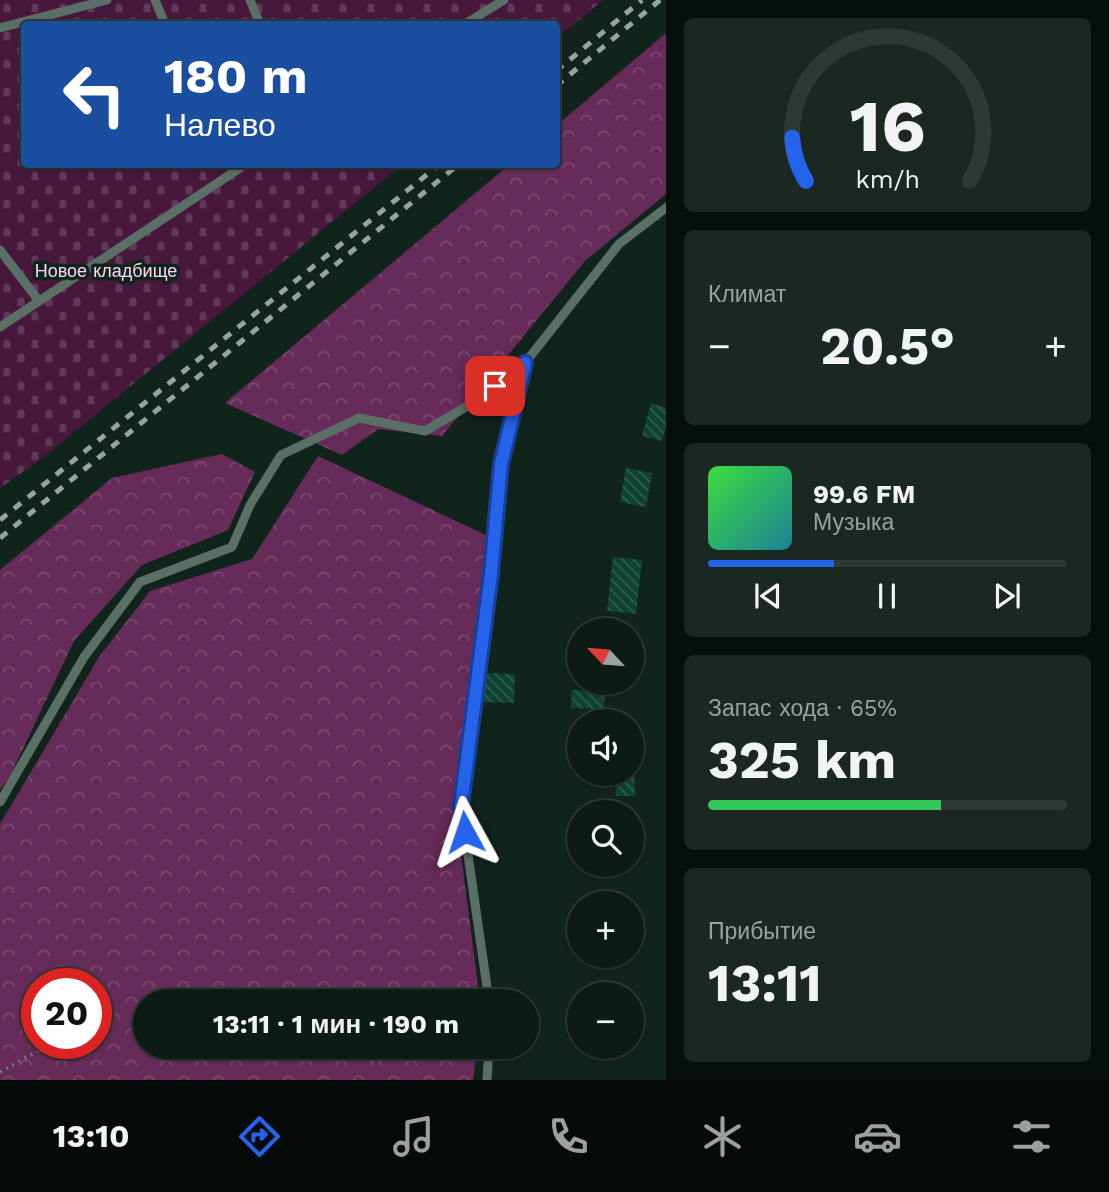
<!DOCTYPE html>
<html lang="ru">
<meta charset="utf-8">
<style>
body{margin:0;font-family:"Work Sans",sans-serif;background:#1b2822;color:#f1f3f6;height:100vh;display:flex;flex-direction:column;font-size:26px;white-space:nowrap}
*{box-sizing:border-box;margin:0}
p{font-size:23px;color:#9aa1a0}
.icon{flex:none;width:38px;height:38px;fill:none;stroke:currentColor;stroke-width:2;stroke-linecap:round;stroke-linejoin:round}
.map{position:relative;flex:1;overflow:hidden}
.drawer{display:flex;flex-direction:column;gap:18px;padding:18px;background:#070f0c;width:443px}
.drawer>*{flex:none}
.guide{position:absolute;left:21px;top:21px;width:539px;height:147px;border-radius:7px;box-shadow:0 2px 5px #0004,0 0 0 2px #2d3934;background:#1a4fa0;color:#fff;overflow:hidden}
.needle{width:46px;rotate:296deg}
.fabs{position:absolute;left:567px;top:618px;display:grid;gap:14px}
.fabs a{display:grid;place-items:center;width:77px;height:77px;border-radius:50%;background:#0d1b15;box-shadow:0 2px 5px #0004,0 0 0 2px #2d3934;font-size:35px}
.speed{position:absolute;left:21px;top:968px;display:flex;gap:14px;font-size:35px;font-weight:700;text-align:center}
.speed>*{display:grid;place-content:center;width:91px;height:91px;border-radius:50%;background:#0d1b15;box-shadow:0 2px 5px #0004,0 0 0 2px #2d3934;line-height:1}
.speed .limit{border:10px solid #d22;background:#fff;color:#111}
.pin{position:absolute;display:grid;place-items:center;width:60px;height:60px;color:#fff;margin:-30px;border-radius:14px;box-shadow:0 4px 10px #0006}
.me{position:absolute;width:77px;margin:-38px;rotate:355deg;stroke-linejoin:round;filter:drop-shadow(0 0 5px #0008)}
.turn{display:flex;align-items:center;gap:24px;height:147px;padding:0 28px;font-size:32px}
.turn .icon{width:91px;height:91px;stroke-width:2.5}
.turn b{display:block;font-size:49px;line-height:60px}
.big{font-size:52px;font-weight:700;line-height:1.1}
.drawer .card{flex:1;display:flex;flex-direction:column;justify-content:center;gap:10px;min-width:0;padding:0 24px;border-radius:10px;background:#1b2822}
.drawer .dial{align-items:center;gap:0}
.dial svg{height:182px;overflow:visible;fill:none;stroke:#2d3934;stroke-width:7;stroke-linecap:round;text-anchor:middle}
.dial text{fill:#f1f3f6;stroke:none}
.song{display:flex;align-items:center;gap:21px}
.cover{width:84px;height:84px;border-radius:10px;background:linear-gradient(135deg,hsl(120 70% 55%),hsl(190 70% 35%))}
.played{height:7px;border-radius:4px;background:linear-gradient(90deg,#2563eb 35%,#2d3934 35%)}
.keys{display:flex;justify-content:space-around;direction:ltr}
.heat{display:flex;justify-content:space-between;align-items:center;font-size:38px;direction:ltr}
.charge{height:10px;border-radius:5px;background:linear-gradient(90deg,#34c759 65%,#2d3934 0)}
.trip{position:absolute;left:133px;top:989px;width:406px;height:70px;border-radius:35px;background:#0d1b15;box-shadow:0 2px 5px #0004,0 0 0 2px #2d3934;font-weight:700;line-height:70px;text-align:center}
.tabs{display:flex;height:112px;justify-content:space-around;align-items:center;background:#050b08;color:#9aa1a0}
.tabs .icon{width:49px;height:49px}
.tabs .current{color:#2563eb}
.tabs b{font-size:32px;color:#f1f3f6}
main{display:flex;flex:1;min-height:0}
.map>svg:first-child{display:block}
</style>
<main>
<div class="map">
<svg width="667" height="1080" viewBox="0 0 667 1080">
<defs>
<pattern id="forest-crowns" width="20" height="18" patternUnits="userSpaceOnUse" patternTransform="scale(1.75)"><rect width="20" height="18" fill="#662b58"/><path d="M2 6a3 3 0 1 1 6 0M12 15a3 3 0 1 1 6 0" fill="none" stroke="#7b4a70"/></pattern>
<pattern id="cemetery-stones" width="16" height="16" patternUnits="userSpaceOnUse" patternTransform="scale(1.75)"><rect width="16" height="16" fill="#47173c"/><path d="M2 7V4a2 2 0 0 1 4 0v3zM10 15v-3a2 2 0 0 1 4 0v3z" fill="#613958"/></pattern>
<pattern id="building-back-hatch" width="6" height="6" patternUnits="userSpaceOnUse" patternTransform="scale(1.75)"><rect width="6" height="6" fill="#0e4232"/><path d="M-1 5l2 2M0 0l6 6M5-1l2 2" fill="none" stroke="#305d4f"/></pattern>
</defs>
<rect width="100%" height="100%" fill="#11241c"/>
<g fill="url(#forest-crowns)" fill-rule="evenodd">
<path d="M666,33v161l-81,67 -143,175 -64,-7 -36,26 -117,-52 284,-238 47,-1 1,-39z"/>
<path d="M222,454l33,18 -27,58 -86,35 -68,76 -64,135 -10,14v-220l112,-92z"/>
<path d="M318,456l170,80 -33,272 25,193h-335v45l332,1 -4,33h-473v-256l99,-167 51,-66 102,-32zM37,984h59v59h-59z"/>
</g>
<path fill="url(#cemetery-stones)" d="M0,0h603l-46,38 -1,-14h-532v140l378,1 -361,294 -41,29z"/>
<g fill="url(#building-back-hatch)">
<path d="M651,403l16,5v16l-5,17 -20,-5z"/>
<path d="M626,468l26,5 -6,34 -26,-5z"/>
<path d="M613,557l29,3 -6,54 -29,-3z"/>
<path d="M574,637h5v30h-7z"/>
<path d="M483,673l32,1 -1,29 -32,-1z"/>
<path d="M572,690l33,1 -1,18 -33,-1z"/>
<path d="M632,767h2l1,29h-19l-1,-22h17z"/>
<rect x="632" y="935" width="7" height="14"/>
</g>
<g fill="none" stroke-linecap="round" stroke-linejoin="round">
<path stroke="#6e7d77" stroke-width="3.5" stroke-dasharray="2 5" stroke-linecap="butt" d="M0,1072l43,-24v-5"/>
<g stroke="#5a6f66" stroke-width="9">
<path d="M155,0l10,24"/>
<path d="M250,0l10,24"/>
<path d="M465,24l39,-24"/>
<path d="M0,28l107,-28"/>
<path d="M0,250l39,51"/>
<path d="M0,327l246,-163"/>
<path d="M0,802l84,-145 56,-75 92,-35 18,-42 31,-50 78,-37 66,13 56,-33 44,-35"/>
<path d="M489,1001l-28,-195 30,-232 10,-110 24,-101 94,-119 48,-37"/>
<path d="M487,1080l2,-34"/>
</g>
<g stroke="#96a49e" stroke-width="5" stroke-dasharray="9 9" stroke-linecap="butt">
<path d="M556,71l86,-71"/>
<path d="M556,86l104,-86"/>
<path d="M0,520l440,-356"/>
<path d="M0,538l459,-374"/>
</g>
</g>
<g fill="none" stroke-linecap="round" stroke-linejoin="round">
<g stroke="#184099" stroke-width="18">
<path id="route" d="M465,832l-4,-26 30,-232 10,-110 24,-101 -30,23"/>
</g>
<use href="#route" stroke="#2563eb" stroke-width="12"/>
</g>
<g text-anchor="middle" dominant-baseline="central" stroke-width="7" stroke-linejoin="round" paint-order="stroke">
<g font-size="18" fill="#fcd6f0" stroke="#11241c">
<text x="106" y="270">Новое кладбище</text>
</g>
</g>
</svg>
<div class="fabs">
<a><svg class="needle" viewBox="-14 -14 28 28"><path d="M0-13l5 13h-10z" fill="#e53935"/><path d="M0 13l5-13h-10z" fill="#9aa1a0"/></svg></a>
<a><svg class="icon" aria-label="sound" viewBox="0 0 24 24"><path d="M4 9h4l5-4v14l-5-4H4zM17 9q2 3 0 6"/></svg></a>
<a><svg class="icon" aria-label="search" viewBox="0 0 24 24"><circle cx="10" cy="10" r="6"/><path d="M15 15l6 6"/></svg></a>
<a>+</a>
<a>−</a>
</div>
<div class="speed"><div class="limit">20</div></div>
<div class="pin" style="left:495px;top:386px;background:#d93025"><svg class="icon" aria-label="arrive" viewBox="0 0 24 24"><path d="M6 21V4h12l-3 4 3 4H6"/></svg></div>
<svg class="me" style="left:465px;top:832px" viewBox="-20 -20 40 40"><path d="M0-17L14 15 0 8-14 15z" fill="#2563eb" stroke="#fff" stroke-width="4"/></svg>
<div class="trip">13:11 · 1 мин · 190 m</div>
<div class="guide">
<div class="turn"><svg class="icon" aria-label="left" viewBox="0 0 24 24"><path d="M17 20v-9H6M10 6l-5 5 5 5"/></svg><div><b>180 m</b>Налево</div></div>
</div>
</div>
<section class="drawer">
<div class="card dial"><svg viewBox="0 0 100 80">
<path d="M14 69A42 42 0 1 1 86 69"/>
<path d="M14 69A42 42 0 0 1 8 50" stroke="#2563eb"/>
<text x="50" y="56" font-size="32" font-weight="700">16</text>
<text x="50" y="72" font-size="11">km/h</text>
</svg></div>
<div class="card"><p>Климат</p>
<div class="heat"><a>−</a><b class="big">20.5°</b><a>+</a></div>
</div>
<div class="card">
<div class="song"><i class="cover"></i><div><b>99.6 FM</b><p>Музыка</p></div></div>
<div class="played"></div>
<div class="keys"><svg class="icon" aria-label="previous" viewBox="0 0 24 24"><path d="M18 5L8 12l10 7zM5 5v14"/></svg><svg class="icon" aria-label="pause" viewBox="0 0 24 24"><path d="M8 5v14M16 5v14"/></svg><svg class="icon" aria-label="next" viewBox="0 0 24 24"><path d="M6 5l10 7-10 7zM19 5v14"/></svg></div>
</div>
<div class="card"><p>Запас хода · 65%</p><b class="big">325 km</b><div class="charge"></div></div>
<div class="card"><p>Прибытие</p><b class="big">13:11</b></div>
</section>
</main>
<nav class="tabs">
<b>13:10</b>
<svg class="icon current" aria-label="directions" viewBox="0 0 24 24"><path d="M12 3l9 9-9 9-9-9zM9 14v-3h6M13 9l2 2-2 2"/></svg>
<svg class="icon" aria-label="music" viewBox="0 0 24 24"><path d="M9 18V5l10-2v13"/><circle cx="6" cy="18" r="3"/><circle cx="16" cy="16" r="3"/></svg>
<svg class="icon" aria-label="phone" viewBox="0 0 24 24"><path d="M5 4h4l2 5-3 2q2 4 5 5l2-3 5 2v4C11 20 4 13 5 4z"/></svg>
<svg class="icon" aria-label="climate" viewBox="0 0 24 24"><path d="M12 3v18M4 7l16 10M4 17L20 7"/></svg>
<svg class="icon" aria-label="car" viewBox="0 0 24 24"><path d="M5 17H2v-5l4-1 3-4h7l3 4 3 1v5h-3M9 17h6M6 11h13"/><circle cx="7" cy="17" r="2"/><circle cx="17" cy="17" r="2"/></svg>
<svg class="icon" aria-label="filters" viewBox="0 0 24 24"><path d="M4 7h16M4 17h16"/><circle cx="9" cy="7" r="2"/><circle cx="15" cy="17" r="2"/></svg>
</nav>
